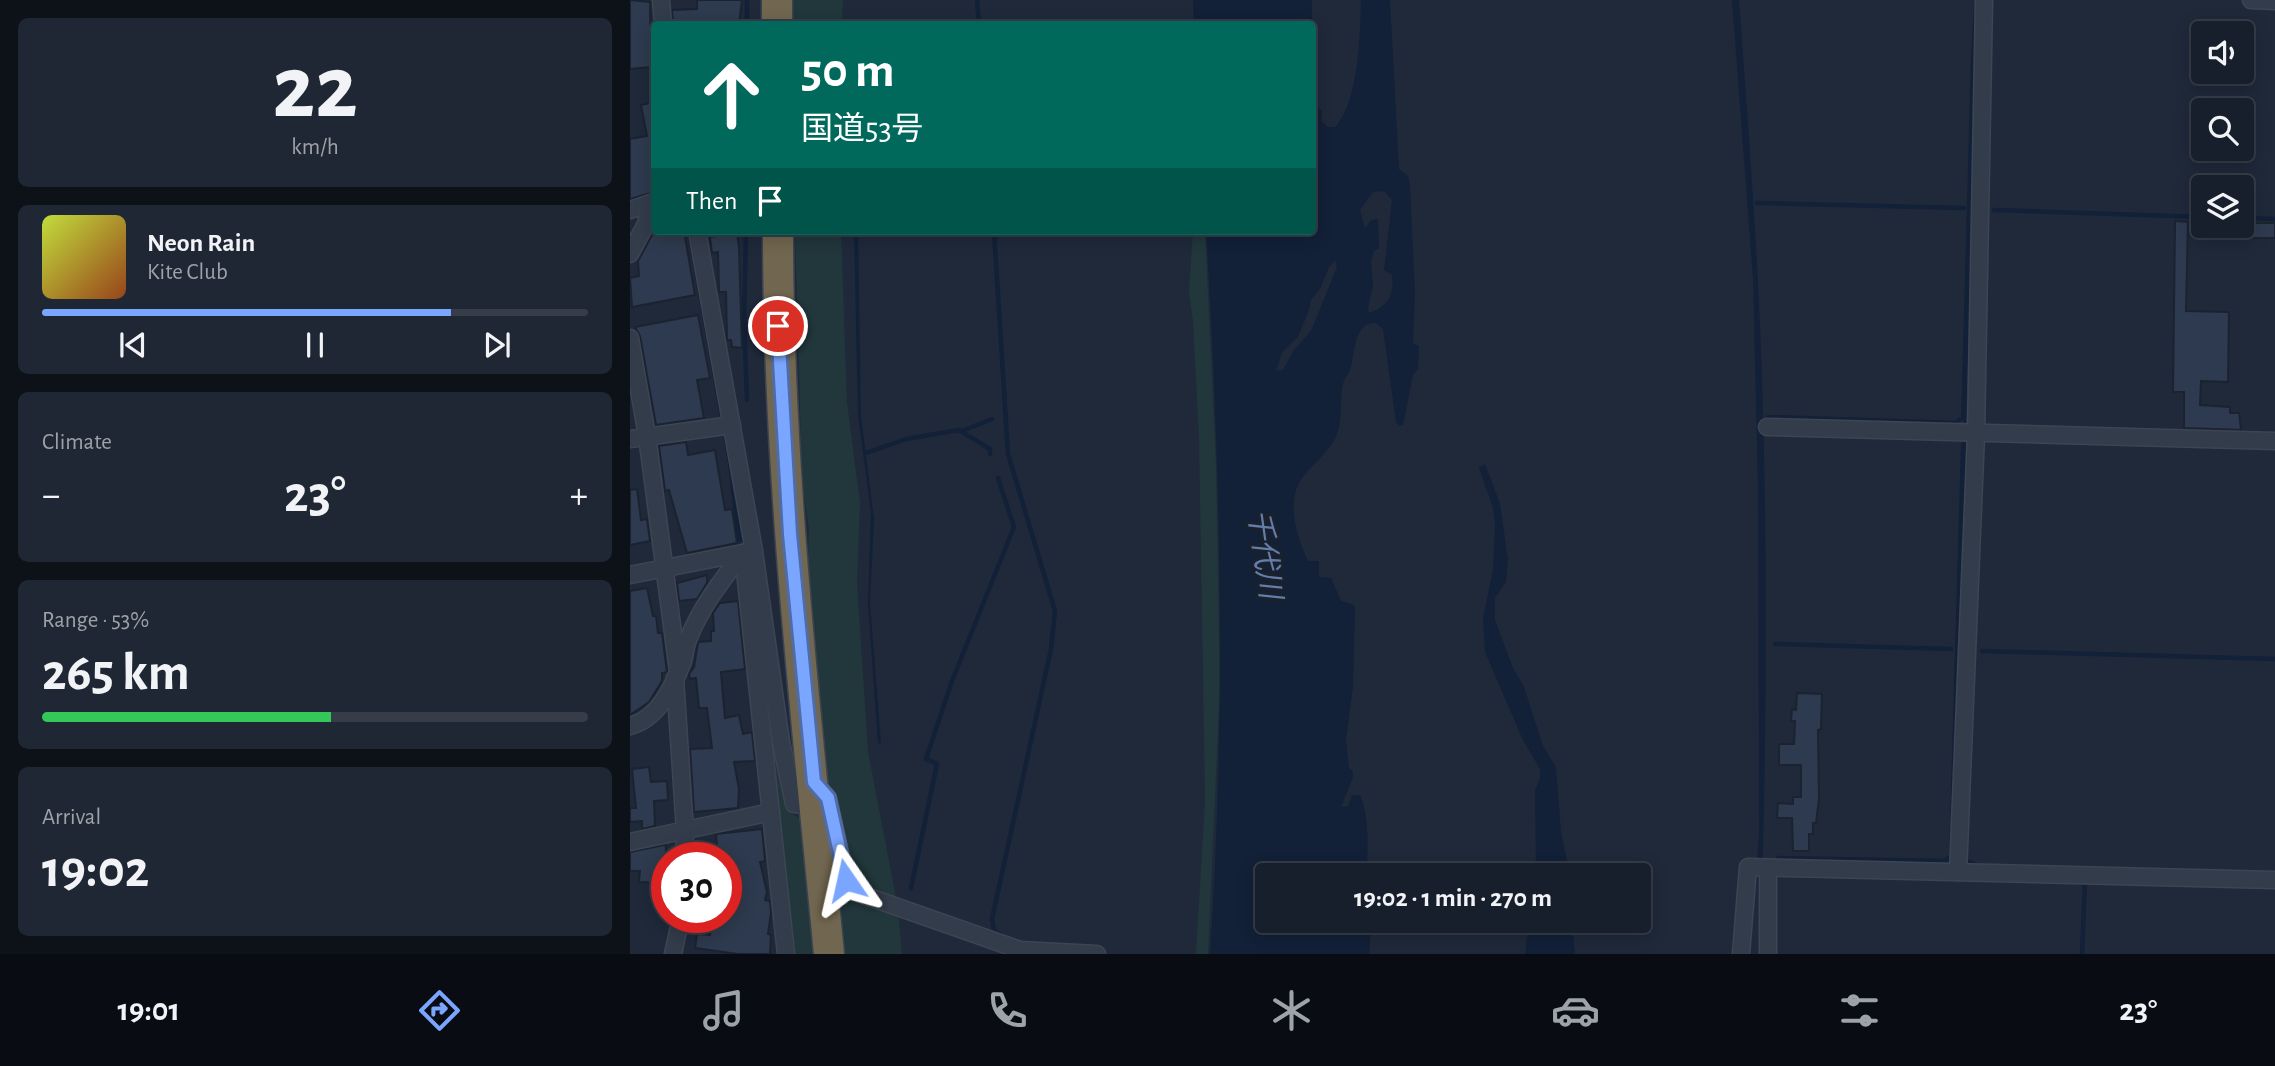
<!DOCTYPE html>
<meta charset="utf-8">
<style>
body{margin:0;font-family:"Alegreya Sans","Noto Sans JP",sans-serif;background:#202734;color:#f1f3f6;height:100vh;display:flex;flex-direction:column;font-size:26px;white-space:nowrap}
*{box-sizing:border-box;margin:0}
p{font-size:23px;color:#9ea2a9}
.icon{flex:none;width:38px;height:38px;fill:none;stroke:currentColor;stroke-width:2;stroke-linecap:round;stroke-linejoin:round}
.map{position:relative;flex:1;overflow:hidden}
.sheet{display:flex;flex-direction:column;gap:18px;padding:18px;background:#0d1118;width:630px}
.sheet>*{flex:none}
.top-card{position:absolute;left:21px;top:21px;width:665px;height:214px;border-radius:7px;box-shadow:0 4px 18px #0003,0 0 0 2px #363d48;background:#00695c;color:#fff;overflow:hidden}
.tools{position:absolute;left:1561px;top:21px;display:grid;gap:14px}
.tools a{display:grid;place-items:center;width:63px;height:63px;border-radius:7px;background:#171f2c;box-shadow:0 4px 18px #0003,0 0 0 2px #363d48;font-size:35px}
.speed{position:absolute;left:21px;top:842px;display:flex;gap:14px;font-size:35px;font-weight:700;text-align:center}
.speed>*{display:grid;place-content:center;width:91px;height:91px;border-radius:50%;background:#171f2c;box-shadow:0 4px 18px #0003,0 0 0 2px #363d48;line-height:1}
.speed .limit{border:10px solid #d22;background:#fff;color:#111}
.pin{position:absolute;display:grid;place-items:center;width:60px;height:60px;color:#fff;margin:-30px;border:4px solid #fff;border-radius:50%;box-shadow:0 2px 7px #0007}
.me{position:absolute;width:77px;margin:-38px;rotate:349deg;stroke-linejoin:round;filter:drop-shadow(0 0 5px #0008)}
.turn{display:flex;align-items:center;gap:24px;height:147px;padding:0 35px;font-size:32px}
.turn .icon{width:91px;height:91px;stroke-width:2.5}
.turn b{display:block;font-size:49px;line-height:60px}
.then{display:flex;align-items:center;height:66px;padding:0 35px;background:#0003;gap:14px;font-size:26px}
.big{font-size:52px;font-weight:600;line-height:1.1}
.sheet .card{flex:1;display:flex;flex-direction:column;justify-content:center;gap:10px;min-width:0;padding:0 24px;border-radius:10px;background:#202734}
.sheet .dial{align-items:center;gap:0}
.dial b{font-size:91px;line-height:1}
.song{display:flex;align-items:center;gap:21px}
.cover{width:84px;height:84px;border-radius:10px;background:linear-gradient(135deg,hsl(70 70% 55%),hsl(20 70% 35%))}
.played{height:7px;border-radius:4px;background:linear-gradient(90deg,#7ba6ff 75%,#363d48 75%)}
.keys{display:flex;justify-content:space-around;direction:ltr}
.heat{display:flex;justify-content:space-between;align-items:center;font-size:38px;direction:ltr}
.charge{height:10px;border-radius:5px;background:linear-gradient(90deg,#34c759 53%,#363d48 0)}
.trip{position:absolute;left:625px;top:863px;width:396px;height:70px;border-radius:7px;background:#171f2c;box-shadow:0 4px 18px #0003,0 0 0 2px #363d48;font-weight:600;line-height:70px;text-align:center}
.menu{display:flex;height:112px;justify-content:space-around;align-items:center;background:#090c12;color:#9ea2a9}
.menu .icon{width:49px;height:49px}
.menu .on{color:#7ba6ff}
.menu b{font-size:32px;color:#f1f3f6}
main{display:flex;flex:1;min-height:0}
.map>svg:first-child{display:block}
</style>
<main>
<section class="sheet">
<div class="card dial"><b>22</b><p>km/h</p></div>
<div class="card">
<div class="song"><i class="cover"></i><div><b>Neon Rain</b><p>Kite Club</p></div></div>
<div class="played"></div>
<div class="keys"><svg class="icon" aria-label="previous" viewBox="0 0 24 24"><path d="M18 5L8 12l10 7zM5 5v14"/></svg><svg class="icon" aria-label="pause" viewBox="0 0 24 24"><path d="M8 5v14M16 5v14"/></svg><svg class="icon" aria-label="next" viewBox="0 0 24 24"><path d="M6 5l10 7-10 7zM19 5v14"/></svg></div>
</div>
<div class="card"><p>Climate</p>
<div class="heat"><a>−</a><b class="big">23°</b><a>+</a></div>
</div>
<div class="card"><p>Range · 53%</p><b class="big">265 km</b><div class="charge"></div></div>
<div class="card"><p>Arrival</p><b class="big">19:02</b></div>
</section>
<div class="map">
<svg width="1645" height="954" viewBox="0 0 1645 954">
<rect width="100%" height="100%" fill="#1f293a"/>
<g fill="#21373b">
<path d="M163,0h50l-1,24h-49z"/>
<path d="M165,231h46l6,171 13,101 -3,79 11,169 28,147 -39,-11 -30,-99 -20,-211 2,-48 -7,-49z"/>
<path d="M563,231h12l11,231 4,224 -12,268h-12l9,-154 -6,-362 -6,-116 -4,-31z"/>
<path d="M122,562l35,240 4,11 11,7 12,134h-23z"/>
<path d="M197,808l17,76 54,25 4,45h-62z"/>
</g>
<g fill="#122038" fill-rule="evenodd">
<path d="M563,0h119v24h-118z"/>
<path d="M731,0h29l9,169 9,7 2,9 5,108 -2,50 6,3 -1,23 -5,6 -10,50 -4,1 -3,-4 -13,-93 -7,-6c-23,-2 -21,33 -26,47 -2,5 -6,8 -7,14 -3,14 -1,29 -4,43 -5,28 -38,40 -44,67 -5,22 4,47 13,67h11v16l12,1 10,23 13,4 1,3 -2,79 -7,53 3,28 4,3v6l-12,30 7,-1 4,-11h8c10,22 8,57 6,80h-99v45l105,1 -3,33h-159c16,-241 11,-482 -4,-723h106l1,-137 4,12 5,5 -1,10 7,6h7c24,-26 25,-93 26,-127zM748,191l7,1 7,8 -8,70 8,5c3,20 -5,32 -23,38l-1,-5 5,-22 -2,-25 3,-10 5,-3 -1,-29 -7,1 -6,8 -5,-18 12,-17zM705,260l2,7 -26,64 -17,19 -11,20 -7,1 6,-18 16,-16 11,-27 2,-10 9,-11 9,-22z"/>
<path d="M1102,0h7c10,138 21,275 24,413 5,180 3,361 -3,541l-3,-94 2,-28 -1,-343 -5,-210z"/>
<path d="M1348,2l-12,421 -5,-3 10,-364 3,-53z"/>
<path d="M57,231h7l39,225 11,85 -7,1 -9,-78z"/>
<path d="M224,231h4l3,185 13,103 -4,84 11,141 -3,-1 -10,-140 3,-91 -13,-96z"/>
<path d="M1331,442h6l-14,419 -4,-4z"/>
<path d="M855,464l15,40 8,56 -2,22 -11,16v22l18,48 11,19 19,59 13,21 5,65 9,43h-34l-1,-84 5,-12v-10l-18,-31 -37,-86 -2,-34 10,-48 2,-46 -2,-16 -14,-40z"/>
<path d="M899,921h43l3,33h-50z"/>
</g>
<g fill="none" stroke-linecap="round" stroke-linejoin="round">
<g stroke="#122038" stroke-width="4.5">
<path d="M347,0l2,24"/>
<path d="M117,24v-24"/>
<path d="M1127,203l207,5"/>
<path d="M1364,210l209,7"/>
<path d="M1612,218l33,1"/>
<path d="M116,231l-2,88 3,81"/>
<path d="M364,231l14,223 47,157 -4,38 -59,270 2,12 8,5"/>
<path d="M1138,417l188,6 3,-3"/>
<path d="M332,431l30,-12"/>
<path d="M236,453l40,-14 53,-9 31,19v5"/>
<path d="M1145,644l176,5"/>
<path d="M1352,651l293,8"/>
<path d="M1148,858l168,3 2,-3"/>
<path d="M1340,862l10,4"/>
<path d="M281,888l26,-124 -11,-5 26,-78 62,-154 -16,-49"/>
<path d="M1452,954l3,-72"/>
</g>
</g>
<g fill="#2e3a4f" stroke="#1b2331" stroke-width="2">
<path d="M0,0l20,2 1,65 -21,2z"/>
<path d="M67,0h45l-3,24h-66l-1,-14 25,-1z"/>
<path d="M24,102v90l-24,7v-60l17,-3 -6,-31z"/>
<path d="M1545,221l13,1 -2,89 43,1 -1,70 -27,-1 -1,24 30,2v6h9l2,17 -57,-2v-36h-11z"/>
<rect x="1614" y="223" width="31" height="15"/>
<path d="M37,231h17l11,64 -63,12 -2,-29 9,-2 -1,-15 14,-26z"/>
<path d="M107,233l2,14 3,101 -10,-1 -1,-7h-4l-1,-48h-7l-1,-40 -6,1 -2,-16z"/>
<path d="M68,315l12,63 -13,2 7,38 -48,7 -16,-89 -5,-9z"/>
<path d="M56,442l2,13 27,-5 10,60 7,-1 5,34 -50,10 -18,-63 -4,1 -6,-45z"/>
<path d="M7,489l4,31 6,-1 3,22 -20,4v-55z"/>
<path d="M77,575v8l-10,16 -18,2 -2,-18z"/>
<path d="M17,588l6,28h3l2,17h4l5,39 -5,1v8l-13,21 -19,13v-124z"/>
<path d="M108,601l7,68 -24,3 4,46 14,-3 4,19 9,-2 3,29 -21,1 5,27 -1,19 -44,4 -4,-63 22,-1 -5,-40h-8l-3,-30 -6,1 -1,-5 5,-7 4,-25 13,-1v-10h3l-1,-18 7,-10z"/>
<path d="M1167,693l25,1 -1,35 -3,1 1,69 -3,24h-3v11h-4v17h-16l-1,-33h-15l1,-15 15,1v-7h8v-32h-22v-21h15l1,-23h-4l1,-12 4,1z"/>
<path d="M19,767l2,15 16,-1 1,19 -14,1 1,25 -13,3v-8l-12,1v-14h6l-4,-39z"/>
<path d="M132,829l3,32 -5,1 7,30 -2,8 5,1 1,12 -3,21 3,1 -1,19h-32l-43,-6 2,-14 13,1 3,-18h13v-59h-24v-11h15l-1,-13z"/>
<path d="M34,845l2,1 -1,37 -26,-1 1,-11h-10v-19z"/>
</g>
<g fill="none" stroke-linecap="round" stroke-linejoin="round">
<g stroke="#3d4554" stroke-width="19">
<g id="street">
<path d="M31,0l2,24"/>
<path d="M1621,0l24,1"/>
<path d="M0,210l24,-8"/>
<path d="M67,231l57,320 27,191 13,62 21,2"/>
<path d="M0,254l16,-30 4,-21"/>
<path d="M0,338l17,98 31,235"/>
<path d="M1137,427l508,14"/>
<path d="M0,439l102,-14"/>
<path d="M113,553l43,401"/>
<path d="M0,575l118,-23"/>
<path d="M45,678l10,153 -1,27"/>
<path d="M0,726c28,-7 43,-39 53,-65 2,-7 2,-14 5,-21 12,-32 34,-60 55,-87"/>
<path d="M185,783l13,15 18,81 6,12 168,59 77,4"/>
<path d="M0,842l141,-30"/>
<path d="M1328,872l18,-438 8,-434"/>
<path d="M43,954l8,-37"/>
<path d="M1111,954l7,-87 527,13"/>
<path d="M1138,954v-86"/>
</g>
</g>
<g stroke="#3b4352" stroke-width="33">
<g id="highway">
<path d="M147,0v24"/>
<path d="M148,231c0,242 28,483 51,723"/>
</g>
</g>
<use href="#street" stroke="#333c4b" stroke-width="16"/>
<use href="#highway" stroke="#71664f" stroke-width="30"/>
</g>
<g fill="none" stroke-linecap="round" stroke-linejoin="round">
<g stroke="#506ca6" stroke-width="18">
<path id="route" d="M148,326l12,208 24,248 14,16 18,82"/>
</g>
<use href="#route" stroke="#7ba6ff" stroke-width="12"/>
</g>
<g text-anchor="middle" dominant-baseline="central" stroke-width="7" stroke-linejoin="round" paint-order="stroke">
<g font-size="30" font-style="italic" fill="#647ea9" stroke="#19212f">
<text transform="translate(634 554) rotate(82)">千代川</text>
</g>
</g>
</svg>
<div class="tools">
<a><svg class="icon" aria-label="sound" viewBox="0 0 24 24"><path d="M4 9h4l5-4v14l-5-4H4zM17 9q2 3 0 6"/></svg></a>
<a><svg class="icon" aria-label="search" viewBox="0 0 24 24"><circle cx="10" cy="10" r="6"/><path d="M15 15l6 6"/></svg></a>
<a><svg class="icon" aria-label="layers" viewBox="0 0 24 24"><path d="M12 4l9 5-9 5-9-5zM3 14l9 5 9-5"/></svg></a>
</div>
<div class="speed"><div class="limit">30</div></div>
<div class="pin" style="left:148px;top:326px;background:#d93025"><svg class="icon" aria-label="arrive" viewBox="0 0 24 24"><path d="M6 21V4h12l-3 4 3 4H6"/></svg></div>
<svg class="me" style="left:216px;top:880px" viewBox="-20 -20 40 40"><path d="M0-17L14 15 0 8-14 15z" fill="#7ba6ff" stroke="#fff" stroke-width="4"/></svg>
<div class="trip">19:02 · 1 min · 270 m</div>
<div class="top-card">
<div class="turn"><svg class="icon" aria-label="ahead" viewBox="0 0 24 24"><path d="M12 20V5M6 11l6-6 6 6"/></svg><div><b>50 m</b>国道53号</div></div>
<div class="then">Then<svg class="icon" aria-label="arrive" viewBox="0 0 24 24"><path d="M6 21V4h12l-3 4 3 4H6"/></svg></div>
</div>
</div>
</main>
<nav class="menu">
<b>19:01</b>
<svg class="icon on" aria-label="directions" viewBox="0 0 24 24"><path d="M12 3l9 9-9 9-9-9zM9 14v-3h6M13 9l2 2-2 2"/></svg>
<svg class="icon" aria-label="music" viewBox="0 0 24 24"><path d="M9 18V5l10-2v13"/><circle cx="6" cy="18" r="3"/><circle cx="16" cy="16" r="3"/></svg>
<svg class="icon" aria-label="phone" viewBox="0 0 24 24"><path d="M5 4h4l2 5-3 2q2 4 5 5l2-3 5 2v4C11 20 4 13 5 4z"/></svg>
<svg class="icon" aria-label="climate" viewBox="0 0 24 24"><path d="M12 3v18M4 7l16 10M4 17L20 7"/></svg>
<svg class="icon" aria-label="car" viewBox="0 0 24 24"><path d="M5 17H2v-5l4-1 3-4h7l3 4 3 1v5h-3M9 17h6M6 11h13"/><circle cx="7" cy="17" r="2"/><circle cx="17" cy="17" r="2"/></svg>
<svg class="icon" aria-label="filters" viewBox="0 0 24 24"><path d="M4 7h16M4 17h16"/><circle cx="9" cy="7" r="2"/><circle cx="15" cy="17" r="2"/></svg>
<b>23°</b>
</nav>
